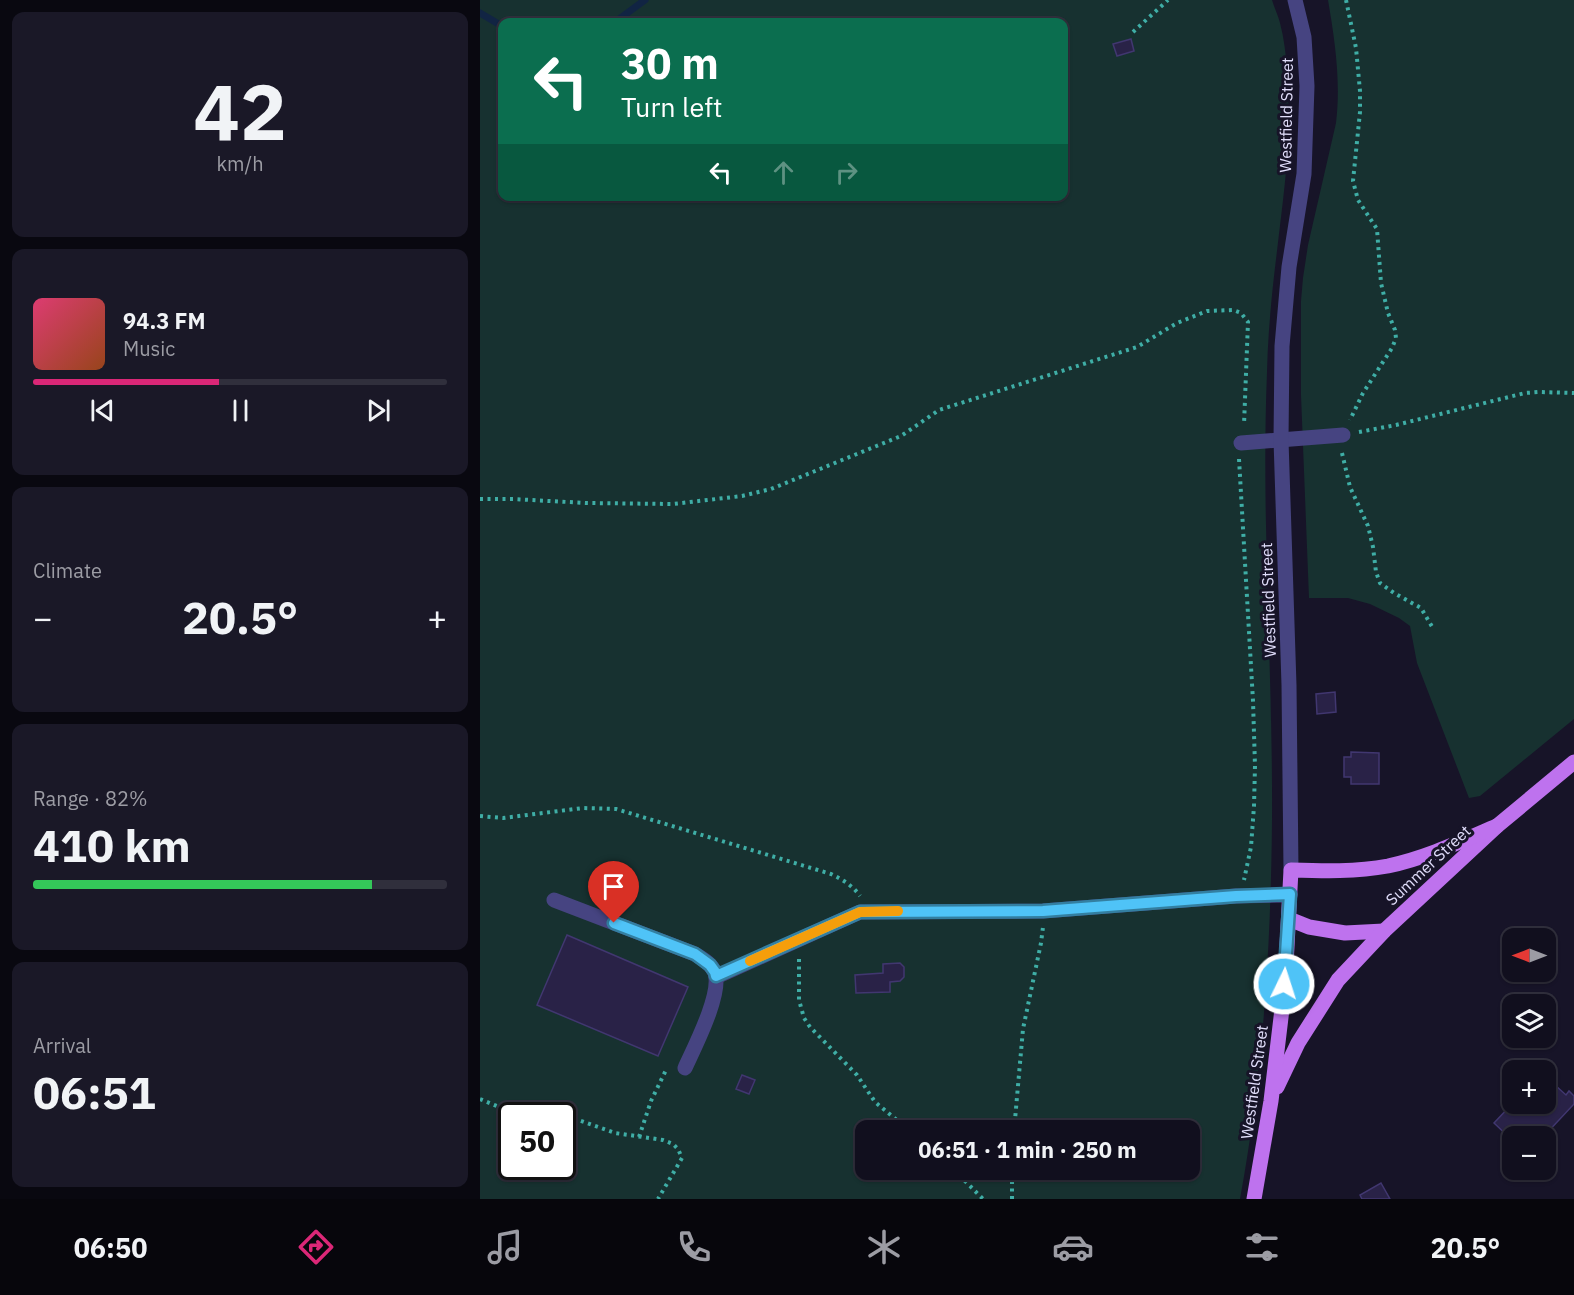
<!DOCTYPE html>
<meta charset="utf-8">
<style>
body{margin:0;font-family:"IBM Plex Sans",sans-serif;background:#1a1827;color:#f1f3f6;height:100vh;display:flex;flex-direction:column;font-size:22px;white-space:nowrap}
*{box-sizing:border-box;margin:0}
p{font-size:20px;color:#9c9ca4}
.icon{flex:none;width:33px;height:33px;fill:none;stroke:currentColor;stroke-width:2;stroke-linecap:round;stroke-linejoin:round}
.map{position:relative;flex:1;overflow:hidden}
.details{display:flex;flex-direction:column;gap:12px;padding:12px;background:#090810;width:480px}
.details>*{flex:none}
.guide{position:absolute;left:18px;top:18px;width:570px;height:183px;border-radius:12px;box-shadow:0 2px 4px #0004,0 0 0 2px #302f3c;background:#0b6e4f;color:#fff;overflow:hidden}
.needle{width:39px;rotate:270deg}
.buttons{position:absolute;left:1022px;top:928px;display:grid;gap:12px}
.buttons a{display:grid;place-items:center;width:54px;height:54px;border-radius:12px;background:#110f1e;box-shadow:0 2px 4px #0004,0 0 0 2px #302f3c;font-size:30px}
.speed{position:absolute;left:18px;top:1102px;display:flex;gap:12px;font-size:30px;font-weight:700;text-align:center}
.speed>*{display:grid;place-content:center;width:78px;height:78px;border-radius:50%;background:#110f1e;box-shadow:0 2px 4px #0004,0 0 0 2px #302f3c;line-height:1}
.speed .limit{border:3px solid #111;border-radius:9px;background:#fff;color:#111}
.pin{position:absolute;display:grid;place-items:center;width:51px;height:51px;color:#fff;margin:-62px -26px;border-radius:50% 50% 50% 0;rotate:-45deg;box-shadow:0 0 6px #0007}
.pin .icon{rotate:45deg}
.me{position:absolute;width:66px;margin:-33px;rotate:4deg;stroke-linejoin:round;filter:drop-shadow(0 0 4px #0008)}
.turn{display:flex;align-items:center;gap:21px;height:126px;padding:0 24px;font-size:27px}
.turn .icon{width:78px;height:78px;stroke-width:2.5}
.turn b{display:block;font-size:42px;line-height:51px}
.lanes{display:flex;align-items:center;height:57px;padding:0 24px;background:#0003;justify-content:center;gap:30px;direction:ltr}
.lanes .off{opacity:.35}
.big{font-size:45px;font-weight:700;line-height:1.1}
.details .tile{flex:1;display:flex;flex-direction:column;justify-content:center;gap:9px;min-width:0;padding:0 21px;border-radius:12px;background:#1a1827}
.details .dial{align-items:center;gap:0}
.dial b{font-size:78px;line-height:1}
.song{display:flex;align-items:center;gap:18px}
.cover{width:72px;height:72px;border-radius:9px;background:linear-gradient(135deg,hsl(340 70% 55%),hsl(20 70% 35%))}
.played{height:6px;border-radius:3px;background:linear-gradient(90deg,#db2777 45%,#302f3c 45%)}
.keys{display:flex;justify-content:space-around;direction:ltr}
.heat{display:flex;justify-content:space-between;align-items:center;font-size:33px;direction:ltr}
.charge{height:9px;border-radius:4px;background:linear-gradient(90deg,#34c759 82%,#302f3c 0)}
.trip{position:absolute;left:375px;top:1120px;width:345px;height:60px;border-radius:12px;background:#110f1e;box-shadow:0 2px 4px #0004,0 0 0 2px #302f3c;font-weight:700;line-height:60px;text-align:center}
.tab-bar{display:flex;height:96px;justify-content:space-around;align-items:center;background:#07060c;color:#9c9ca4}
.tab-bar .icon{width:42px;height:42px}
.tab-bar .on{color:#db2777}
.tab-bar b{font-size:27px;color:#f1f3f6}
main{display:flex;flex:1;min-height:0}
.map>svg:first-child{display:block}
</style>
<main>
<section class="details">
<div class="tile dial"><b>42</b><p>km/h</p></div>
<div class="tile">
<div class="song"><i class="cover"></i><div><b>94.3 FM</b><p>Music</p></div></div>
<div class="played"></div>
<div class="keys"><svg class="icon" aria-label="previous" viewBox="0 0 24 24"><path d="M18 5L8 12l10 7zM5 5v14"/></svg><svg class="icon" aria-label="pause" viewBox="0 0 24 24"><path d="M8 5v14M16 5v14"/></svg><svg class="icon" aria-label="next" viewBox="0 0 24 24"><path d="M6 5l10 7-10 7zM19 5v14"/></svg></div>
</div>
<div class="tile"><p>Climate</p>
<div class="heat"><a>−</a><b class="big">20.5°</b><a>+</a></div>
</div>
<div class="tile"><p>Range · 82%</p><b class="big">410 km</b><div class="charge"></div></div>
<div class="tile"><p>Arrival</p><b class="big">06:51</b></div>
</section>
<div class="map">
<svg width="1094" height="1199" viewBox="0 0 1094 1199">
<rect width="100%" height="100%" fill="#171428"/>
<g fill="#173130" fill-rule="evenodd">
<path d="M0,0h792c2,7 6,15 8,23 4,15 6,32 7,48 6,61 -3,120 -10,180 -5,40 -9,80 -10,121 -6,149 6,298 5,448 -1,125 -9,255 -32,379h-760zM22,22h562v174h-562zM32,1116h50v51h-50zM386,1131h324v39h-324z"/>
<path d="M848,0h246v719l-94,77 -11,2 -52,-135 -7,-37 -11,-8 -29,-14 -22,-6h-39l-8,-203v-94l2,-23 5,-33 28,-122c5,-41 -1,-82 -8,-123z"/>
</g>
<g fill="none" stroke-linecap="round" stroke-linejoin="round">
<g stroke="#112443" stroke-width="7">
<path d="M0,13l22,13"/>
<path d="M135,22l30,-22"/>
</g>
</g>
<g fill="#292247" stroke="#413770" stroke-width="1.5">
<path d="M651,39l3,12 -17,5 -4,-12z"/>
<path d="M855,692l1,20 -19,2 -1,-20z"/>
<path d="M871,752l28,1v31h-28v-7h-7v-20h7z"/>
<path d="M87,935l121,52 -30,69 -121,-51z"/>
<path d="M420,963l4,4v10l-4,4 -10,1v10l-34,1 -1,-18 28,-2v-9z"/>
<path d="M1055,1063l9,8h-16z"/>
<path d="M262,1075l13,5 -6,14 -13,-5z"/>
<path d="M1065,1076l21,19 3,-4 5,5v8l-29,31 -10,-10 -2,3 9,9h-30v3l-18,-17 17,-18 -8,-7 9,-10v16h33z"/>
<path d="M1065,1140l12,11 -12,13z"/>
<path d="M901,1183l9,16h-28l-2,-4z"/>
</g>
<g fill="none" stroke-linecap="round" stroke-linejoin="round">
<g stroke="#3faea6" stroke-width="4" stroke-dasharray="3 4.5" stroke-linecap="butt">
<path d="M866,0l10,48 4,43v21l-7,69 5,19 19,29 4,54 7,30 7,17 1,8 -4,10 -29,45 -13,27"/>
<path d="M653,32l35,-32"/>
<path d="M879,432l37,-7 129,-32 14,-1 35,1"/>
<path d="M862,453l8,34 18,39 5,21 3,25 4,11 14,10 27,15 13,22"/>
<path d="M759,459l14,242 2,65 -1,40 -3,41 -7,33"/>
<path d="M0,499h33l73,4 87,1 69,-8 29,-7 130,-53 38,-26 198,-63 40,-24 30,-12 26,-1 8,3 7,9 -4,103"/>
<path d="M0,816l23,2 80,-10 33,1 215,65c12,6 21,11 29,22"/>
<path d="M319,959v41l5,18 6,9 47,48 18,27 35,29"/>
<path d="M0,1099l31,13 20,2 28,-1 56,20 48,7 10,4 5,5 4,9 -24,41"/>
<path d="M534,1131l9,-102 18,-86 2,-16"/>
<path d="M159,1137l12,-36 16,-33"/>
<path d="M474,1170l29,29"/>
<path d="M532,1199v-29"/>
</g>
<g stroke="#464481" stroke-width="15">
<path d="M761,443l102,-8"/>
<path d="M811,870l-2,-185 -8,-245 1,-94 7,-79 15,-93 3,-88 -3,-49 -9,-37"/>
<path d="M74,900l141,54c8,5 17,10 20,19 7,21 -21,75 -30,95"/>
<path d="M236,977l144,-65 183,-1 193,-15 54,-1"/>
</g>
<g stroke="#be72ee" stroke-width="15">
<path d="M809,919l20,8 36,6 39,-2"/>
<path d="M797,1087l21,-44 40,-63 46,-49 113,-105 77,-64"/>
<path d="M774,1199l17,-98 14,-117 6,-114c32,1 65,2 97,-4 38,-8 74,-25 109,-40"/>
</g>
</g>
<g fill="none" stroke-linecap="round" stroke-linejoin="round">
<g stroke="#337fa1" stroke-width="15">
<path id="route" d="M134,923l81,31 15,11 5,7 1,4 144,-64 183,-1 193,-15 54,-2 -6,90"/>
</g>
<use href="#route" stroke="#4fc3f7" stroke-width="10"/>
<path stroke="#f59e0b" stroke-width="10" d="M270,961l110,-49 38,-1"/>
</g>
<g text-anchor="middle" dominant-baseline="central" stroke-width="6" stroke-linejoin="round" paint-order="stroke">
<g font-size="16" fill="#e1defb" stroke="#171428">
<text transform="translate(806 115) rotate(-89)">Westfield Street</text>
<text transform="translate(788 600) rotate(-92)">Westfield Street</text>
<text transform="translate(948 865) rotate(-43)">Summer Street</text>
<text transform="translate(774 1082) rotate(-82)">Westfield Street</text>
</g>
</g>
</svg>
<div class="buttons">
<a><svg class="needle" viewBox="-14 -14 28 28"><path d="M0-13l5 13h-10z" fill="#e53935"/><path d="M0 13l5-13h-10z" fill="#9c9ca4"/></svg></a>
<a><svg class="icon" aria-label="layers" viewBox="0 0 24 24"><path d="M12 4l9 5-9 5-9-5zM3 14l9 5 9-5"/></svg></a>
<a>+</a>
<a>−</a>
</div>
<div class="speed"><div class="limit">50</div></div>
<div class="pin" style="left:134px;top:923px;background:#d93025"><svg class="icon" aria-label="arrive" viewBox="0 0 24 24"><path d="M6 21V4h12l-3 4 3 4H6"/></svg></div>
<svg class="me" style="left:804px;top:984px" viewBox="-20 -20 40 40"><circle r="17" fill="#4fc3f7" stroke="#fff" stroke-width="3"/><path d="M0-11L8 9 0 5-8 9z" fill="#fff"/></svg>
<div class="trip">06:51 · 1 min · 250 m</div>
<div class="guide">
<div class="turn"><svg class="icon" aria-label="left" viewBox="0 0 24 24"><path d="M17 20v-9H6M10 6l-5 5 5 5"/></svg><div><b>30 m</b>Turn left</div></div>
<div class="lanes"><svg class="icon" aria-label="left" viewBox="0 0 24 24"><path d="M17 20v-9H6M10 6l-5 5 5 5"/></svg><svg class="icon off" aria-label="ahead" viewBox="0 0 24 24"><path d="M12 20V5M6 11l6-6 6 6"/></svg><svg class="icon off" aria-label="right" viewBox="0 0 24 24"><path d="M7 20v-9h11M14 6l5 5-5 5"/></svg></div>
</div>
</div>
</main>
<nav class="tab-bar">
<b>06:50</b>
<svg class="icon on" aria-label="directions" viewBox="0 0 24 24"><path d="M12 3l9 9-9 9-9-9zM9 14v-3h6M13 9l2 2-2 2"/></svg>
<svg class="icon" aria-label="music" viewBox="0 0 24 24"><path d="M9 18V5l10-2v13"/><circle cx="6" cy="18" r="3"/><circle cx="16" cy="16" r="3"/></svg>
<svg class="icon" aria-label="phone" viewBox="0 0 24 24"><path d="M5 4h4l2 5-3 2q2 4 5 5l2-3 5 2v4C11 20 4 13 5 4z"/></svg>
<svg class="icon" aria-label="climate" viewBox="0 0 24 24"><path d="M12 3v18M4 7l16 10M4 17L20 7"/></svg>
<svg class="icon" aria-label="car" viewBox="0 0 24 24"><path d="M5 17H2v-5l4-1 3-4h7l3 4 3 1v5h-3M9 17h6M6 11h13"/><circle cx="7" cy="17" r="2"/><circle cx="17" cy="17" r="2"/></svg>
<svg class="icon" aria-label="filters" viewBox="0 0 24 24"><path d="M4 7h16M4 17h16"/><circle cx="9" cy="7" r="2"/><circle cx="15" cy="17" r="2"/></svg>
<b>20.5°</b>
</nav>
